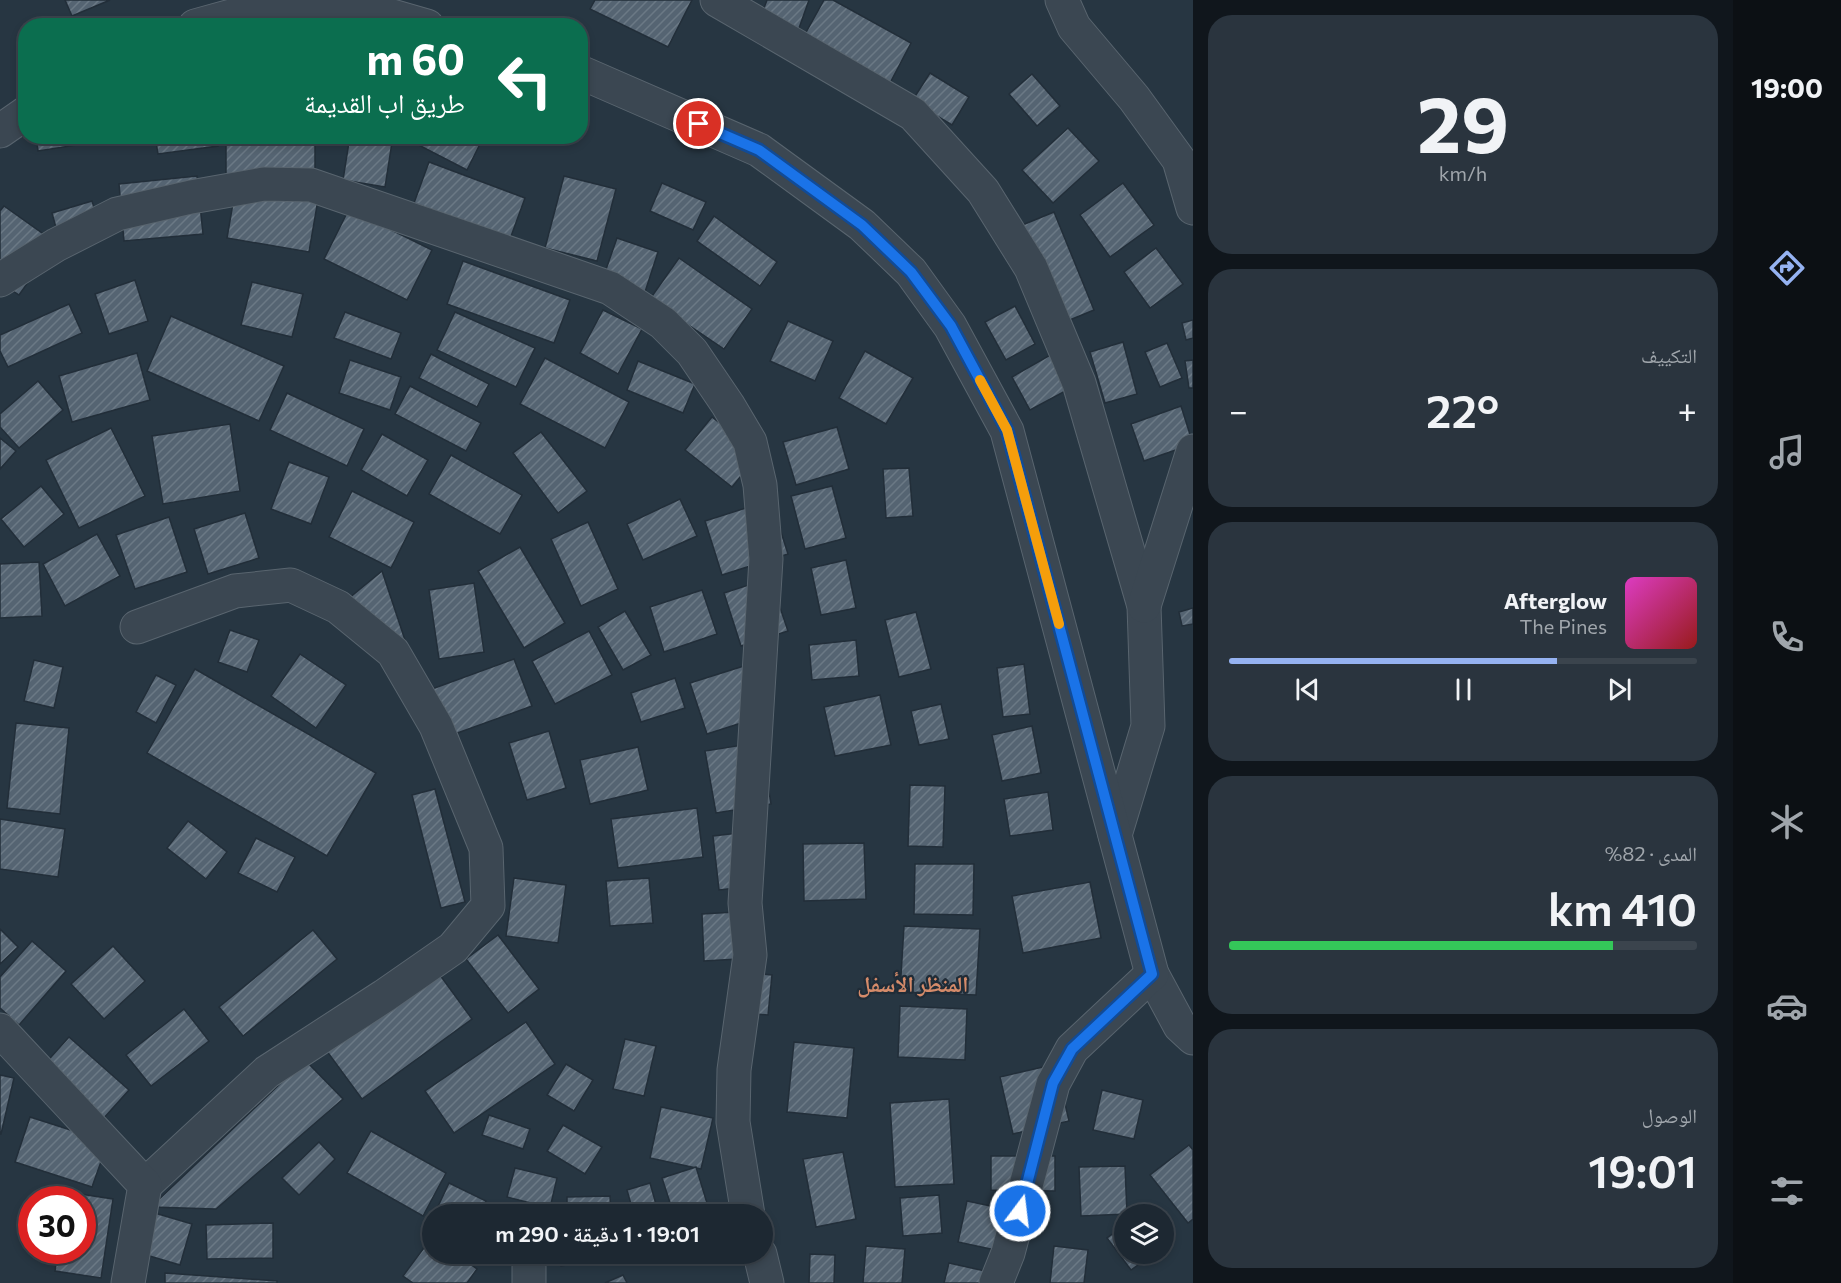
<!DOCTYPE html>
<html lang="ar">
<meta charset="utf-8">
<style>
body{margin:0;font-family:Commissioner,"Noto Naskh Arabic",sans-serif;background:#2a343e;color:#f1f3f6;direction:rtl;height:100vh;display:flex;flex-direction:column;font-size:22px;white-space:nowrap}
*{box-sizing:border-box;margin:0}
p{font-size:20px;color:#a0a6ac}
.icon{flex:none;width:33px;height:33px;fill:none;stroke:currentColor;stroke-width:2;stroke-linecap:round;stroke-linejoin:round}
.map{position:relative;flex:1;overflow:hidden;direction:ltr}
.drawer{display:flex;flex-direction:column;gap:15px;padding:15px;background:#10161c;width:540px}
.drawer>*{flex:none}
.banner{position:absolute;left:18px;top:18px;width:570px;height:126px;border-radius:24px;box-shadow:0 3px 9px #0003,0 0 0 2px #3b444d;direction:rtl;background:#0b6e4f;color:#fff;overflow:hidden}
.fabs{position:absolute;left:1114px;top:1204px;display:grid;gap:12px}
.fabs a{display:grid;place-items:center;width:60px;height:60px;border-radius:50%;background:#1d2832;box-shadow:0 3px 9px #0003,0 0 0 2px #3b444d;font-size:30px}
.speed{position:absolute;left:18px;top:1186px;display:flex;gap:12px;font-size:30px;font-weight:700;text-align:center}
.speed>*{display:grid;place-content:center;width:78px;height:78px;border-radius:50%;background:#1d2832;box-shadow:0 3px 9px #0003,0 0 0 2px #3b444d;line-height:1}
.speed .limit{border:9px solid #d22;background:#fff;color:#111}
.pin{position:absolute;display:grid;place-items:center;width:51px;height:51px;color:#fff;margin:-26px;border:3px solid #fff;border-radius:50%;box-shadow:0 2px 6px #0007}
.me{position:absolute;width:66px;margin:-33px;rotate:15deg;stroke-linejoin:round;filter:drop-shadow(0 0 4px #0008)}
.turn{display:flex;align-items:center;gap:21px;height:126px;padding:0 24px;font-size:27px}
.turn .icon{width:78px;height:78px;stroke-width:2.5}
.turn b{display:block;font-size:42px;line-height:51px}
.big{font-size:45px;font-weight:600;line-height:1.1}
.drawer .widget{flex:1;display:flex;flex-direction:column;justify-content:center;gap:9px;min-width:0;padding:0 21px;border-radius:24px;background:#2a343e}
.drawer .dial{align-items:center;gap:0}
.dial b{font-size:78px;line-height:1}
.song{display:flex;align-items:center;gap:18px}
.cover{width:72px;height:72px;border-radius:9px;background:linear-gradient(135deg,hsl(310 70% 55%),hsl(0 70% 35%))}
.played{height:6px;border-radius:3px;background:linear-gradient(90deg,#95b2f1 70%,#3b444d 70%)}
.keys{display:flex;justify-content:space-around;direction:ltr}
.heat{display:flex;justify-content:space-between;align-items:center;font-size:33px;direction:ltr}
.charge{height:9px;border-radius:4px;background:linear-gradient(90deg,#34c759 82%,#3b444d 0)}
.trip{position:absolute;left:422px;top:1204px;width:351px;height:60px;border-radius:30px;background:#1d2832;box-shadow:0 3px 9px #0003,0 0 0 2px #3b444d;font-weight:600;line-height:60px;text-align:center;direction:rtl}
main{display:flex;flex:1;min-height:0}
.dock{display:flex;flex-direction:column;width:108px;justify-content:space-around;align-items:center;background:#0c1014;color:#a0a6ac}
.dock .icon{width:42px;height:42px}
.dock .current{color:#95b2f1}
.dock b{font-size:27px;color:#f1f3f6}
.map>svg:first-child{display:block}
</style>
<main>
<nav class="dock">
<b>19:00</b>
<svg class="icon current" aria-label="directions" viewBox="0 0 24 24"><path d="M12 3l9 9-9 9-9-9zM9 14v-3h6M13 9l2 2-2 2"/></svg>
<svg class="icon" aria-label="music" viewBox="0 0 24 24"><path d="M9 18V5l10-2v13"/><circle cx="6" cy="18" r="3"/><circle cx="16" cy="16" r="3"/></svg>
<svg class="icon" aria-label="phone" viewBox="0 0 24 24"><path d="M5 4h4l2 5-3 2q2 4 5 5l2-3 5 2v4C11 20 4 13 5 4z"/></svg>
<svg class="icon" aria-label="climate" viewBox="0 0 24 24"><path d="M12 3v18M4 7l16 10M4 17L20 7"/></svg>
<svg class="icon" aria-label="car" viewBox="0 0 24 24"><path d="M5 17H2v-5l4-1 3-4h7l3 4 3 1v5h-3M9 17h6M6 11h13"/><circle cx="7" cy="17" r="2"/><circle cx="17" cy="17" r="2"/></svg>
<svg class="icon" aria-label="filters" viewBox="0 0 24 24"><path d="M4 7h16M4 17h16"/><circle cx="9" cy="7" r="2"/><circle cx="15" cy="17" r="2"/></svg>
</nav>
<section class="drawer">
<div class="widget dial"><b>29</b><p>km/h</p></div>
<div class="widget"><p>التكييف</p>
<div class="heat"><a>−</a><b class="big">22°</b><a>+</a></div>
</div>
<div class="widget">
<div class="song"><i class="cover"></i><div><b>Afterglow</b><p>The Pines</p></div></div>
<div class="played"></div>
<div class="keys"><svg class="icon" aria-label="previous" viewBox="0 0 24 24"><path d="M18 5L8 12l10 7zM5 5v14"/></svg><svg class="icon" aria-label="pause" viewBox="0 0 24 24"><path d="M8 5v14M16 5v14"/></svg><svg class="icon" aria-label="next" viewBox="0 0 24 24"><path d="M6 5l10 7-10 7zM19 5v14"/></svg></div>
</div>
<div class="widget"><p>المدى · 82%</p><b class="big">410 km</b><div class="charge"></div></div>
<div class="widget"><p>الوصول</p><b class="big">19:01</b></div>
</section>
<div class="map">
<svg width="1193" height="1283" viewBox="0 0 1193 1283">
<defs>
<pattern id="building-hatch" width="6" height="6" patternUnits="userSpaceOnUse" patternTransform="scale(1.5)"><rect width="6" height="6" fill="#556472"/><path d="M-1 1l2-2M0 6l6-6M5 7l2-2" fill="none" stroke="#6b7985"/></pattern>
</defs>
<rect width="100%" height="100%" fill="#273642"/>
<g fill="url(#building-hatch)" stroke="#222e39" stroke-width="1.5">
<path d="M65,0h45l-38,16z"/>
<path d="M595,0h97l-24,47 -78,-38z"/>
<path d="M767,0h42l-11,31 -37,-15z"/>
<path d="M824,0h9l78,43 -21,40 -86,-47z"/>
<path d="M930,73l39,24 -17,28 -40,-24z"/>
<path d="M1032,74l28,32 -23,20 -28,-32z"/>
<path d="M1068,128l31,33 -46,42 -31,-33z"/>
<path d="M36,136h59l1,6 -58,9z"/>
<path d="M155,136h61l2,10 -60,8z"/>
<rect x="226" y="136" width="89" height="40"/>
<path d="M350,136h43l-8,51 -42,-7z"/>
<path d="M406,136h78l-17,34 -62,-32z"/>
<path d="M429,162l96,36 -15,41 -96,-36z"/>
<path d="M197,176l6,58 -79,7 -5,-57z"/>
<path d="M564,176l52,13 -19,72 -52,-13z"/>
<path d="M237,180l82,14 -10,58 -82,-14z"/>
<path d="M662,183l44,19 -13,28 -43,-19z"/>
<path d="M1123,183l31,42 -44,32 -30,-42z"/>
<path d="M92,201l7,23 -41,11 -6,-22z"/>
<path d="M4,206l52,37 -37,52 -19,-13v-71z"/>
<path d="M349,209l83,41 -25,50 -83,-41z"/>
<path d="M1054,212l40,98 -34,14 -40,-98z"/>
<path d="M714,216l63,46 -17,24 -63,-45z"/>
<path d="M617,238l41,14 -13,40 -42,-14z"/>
<path d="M1156,248l27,36 -33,24 -26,-36z"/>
<path d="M679,258l73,51 -28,40 -74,-50z"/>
<path d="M463,261l107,39 -16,43 -107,-39z"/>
<path d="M135,280l13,41 -39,13 -14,-40z"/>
<path d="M252,282l51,12 -11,43 -51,-12z"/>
<path d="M69,304l13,29 -74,34 -8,-16v-16z"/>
<path d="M1015,306l20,38 -29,16 -21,-38z"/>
<path d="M603,310l39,19 -24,45 -38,-21z"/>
<path d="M345,312l56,21 -10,26 -57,-21z"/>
<path d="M455,312l80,36 -19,39 -79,-37z"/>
<path d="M171,316l113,50 -25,55 -112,-50z"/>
<path d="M1193,320v18l-7,2 -4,-17z"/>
<path d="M788,321l45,20 -18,40 -45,-20z"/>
<path d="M1123,342l14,52 -32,9 -15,-51z"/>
<path d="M1167,343l15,35 -22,9 -15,-35z"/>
<path d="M865,351l48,27 -27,46 -47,-26z"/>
<path d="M137,353l13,47 -78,22 -13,-46z"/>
<path d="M431,354l58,30 -12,23 -58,-29z"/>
<path d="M1052,354l19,34 -41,22 -18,-33z"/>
<path d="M545,358l84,44 -24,46 -85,-44z"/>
<path d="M350,360l51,17 -11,33 -51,-17z"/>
<path d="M1193,360v28h-4l-4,-27z"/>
<path d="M638,361l57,23 -12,29 -56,-23z"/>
<path d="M38,381l25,29 -44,38 -19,-21v-13z"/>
<path d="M410,386l71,37 -15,28 -71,-37z"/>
<path d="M287,393l77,36 -17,37 -77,-36z"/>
<path d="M1181,406l12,38 -49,17 -13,-37z"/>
<path d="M712,417l47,37 -27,33 -47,-37z"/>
<path d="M230,424l10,67 -77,13 -11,-68z"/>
<path d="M837,427l12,42 -53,16 -13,-43z"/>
<path d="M111,428l34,68 -66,32 -33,-68z"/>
<path d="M541,432l46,59 -29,22 -45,-60z"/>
<path d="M382,434l46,26 -21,36 -46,-26z"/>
<path d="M0,438l16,13 -16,18z"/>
<path d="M451,455l71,40 -22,39 -71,-40z"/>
<path d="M289,462l40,15 -18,47 -40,-15z"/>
<path d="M909,468l4,48 -27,2 -3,-49z"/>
<path d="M41,486l23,28 -40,33 -23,-28z"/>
<path d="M832,486l14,52 -41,11 -14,-53z"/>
<path d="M352,491l62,31 -23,46 -62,-31z"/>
<path d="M680,499l17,37 -54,24 -16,-36z"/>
<path d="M771,500l17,54 -66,21 -17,-54z"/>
<path d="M245,513l14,45 -51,16 -14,-45z"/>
<path d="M169,517l18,55 -52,17 -19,-54z"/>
<path d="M588,522l30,67 -37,17 -30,-67z"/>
<path d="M97,534l23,42 -55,30 -22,-42z"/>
<path d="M520,547l45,76 -41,25 -46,-77z"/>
<path d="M846,560l10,48 -35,7 -10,-47z"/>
<path d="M39,562l3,54 -42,2v-54z"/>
<path d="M382,571l23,69 -12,4 -45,-45z"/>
<path d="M770,578l18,53 -47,15 -17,-53z"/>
<path d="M474,583l10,69 -45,7 -10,-69z"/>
<path d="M702,590l15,44 -53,18 -14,-45z"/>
<path d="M1193,608v16l-11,2 -3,-14z"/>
<path d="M625,611l26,44 -28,15 -25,-43z"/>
<path d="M916,612l15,57 -32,8 -14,-57z"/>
<path d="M230,630l29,10 -12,32 -29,-10z"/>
<path d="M589,631l23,44 -57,29 -23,-43z"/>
<path d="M856,640l3,36 -47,4 -3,-35z"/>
<path d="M300,654l46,31 -30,43 -45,-32z"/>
<path d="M514,659l18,47 -83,30 -17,-47z"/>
<path d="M34,660l29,7 -9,41 -30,-7z"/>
<path d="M1024,664l6,50 -27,3 -6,-49z"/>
<path d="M747,665l16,51 -56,18 -17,-51z"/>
<path d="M195,669l181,104 -49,83 -180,-103z"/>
<path d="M156,675l20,10 -20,38 -20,-11z"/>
<path d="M675,678l10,30 -44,14 -10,-29z"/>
<path d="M880,695l11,50 -56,11 -11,-49z"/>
<path d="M941,704l8,35 -30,6 -8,-34z"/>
<path d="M16,723l53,5 -9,86 -53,-6z"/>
<path d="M1032,726l9,47 -39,8 -10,-46z"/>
<path d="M549,731l17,57 -39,12 -18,-57z"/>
<path d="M761,742l10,62 -55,9 -11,-62z"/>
<path d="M638,747l10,43 -58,14 -10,-44z"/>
<path d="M910,785l35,1 -2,61 -35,-1z"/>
<path d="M435,789l30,113 -24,6 -29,-113z"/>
<path d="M1048,792l5,38 -43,6 -6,-37z"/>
<path d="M697,808l6,49 -85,11 -7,-49z"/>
<path d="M0,819l65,10 -7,48 -58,-8z"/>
<path d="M188,821l39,31 -21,27 -39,-31z"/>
<path d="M747,832l6,54 -34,4 -6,-54z"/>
<path d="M256,838l39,19 -18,35 -39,-19z"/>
<path d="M864,843l2,56 -62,2 -1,-57z"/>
<path d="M915,864h59l-1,51 -59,-1z"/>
<path d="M514,878l52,7 -8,58 -52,-7z"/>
<path d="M649,878l4,45 -43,3 -4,-45z"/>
<path d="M1090,882l11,56 -78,15 -11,-57z"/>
<path d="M735,912l3,47 -34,2 -2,-47z"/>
<path d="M904,926l76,3 -4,66 -76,-3z"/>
<path d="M0,929l18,18 -18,17z"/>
<path d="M313,930l24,29 -94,77 -24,-29z"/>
<path d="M498,935l41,54 -31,24 -42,-54z"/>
<path d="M32,941l34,30 -47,54 -19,-17v-31z"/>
<path d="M113,946l32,35 -41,38 -33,-35z"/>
<path d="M437,971l35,48 -110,80 -36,-49z"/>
<path d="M738,972l34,3 -4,40 -34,-3z"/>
<path d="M900,1006l67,3 -2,51 -67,-3z"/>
<path d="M184,1009l25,32 -58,45 -25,-31z"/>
<path d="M526,1022l29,42 -101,69 -29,-42z"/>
<path d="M69,1037l60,53 -35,39 -60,-53z"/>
<path d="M625,1039l31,7 -12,50 -31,-7z"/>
<path d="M794,1042l60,6 -7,70 -60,-6z"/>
<path d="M305,1060l38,39 -127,110 -65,-2z"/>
<path d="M566,1064l27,16 -19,31 -27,-16z"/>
<path d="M1056,1064l13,57 -56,13 -13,-57z"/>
<path d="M0,1075l14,3 -13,56h-1z"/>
<path d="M1102,1090l41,10 -9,39 -41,-9z"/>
<path d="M949,1099l5,85 -59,3 -5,-84z"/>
<path d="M661,1107l52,11 -12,51 -51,-11z"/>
<path d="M489,1115l41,14 -7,20 -41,-14z"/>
<path d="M30,1117l78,25 -16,45 -77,-25z"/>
<path d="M563,1125l39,22 -17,27 -38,-23z"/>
<path d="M371,1131l75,42 -23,43 -76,-43z"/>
<path d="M319,1142l16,17 -36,36 -17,-17z"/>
<path d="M1189,1145l4,5v69l-5,4 -38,-48z"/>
<path d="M843,1152l13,67 -40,8 -13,-68z"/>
<path d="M991,1156h64v35l-64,-1z"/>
<path d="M1125,1166l2,48 -46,2 -2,-49z"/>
<path d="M696,1167l14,46 -6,2h-30l-12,-37z"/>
<path d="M515,1168l42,10 -7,30 -43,-11z"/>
<path d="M449,1183l37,18 -7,14h-45z"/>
<path d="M650,1183l9,32h-25l-7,-25z"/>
<path d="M67,1192l46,7 -12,79 -46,-7 3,-20h24v-51h-17z"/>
<path d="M939,1195l3,38 -39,3 -3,-38z"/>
<path d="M610,1196l1,19h-44v-18z"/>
<path d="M967,1201l57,12 -10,41 -56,-12z"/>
<path d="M543,1209l1,6h-33v-4z"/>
<path d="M148,1211l44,13 -12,41 -44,-13z"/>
<path d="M273,1223v35l-66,1 -1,-34z"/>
<path d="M1125,1225v29h28l-22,16 -24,-32z"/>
<path d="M432,1237v17h24l21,15 -10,14h-54l-10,-7z"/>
<path d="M866,1246l39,3 -3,34h-39z"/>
<path d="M1054,1246l34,4 -4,33h-34z"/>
<path d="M559,1254h53v4l-51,8z"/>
<path d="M810,1254l25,1 -1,28h-25z"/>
<path d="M949,1263l63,14 -2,6h-66z"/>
<path d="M165,1273l112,8v2h-112z"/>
<path d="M623,1275l4,8h-22z"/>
</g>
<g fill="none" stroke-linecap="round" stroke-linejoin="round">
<g stroke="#59656f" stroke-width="35">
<g id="minor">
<path d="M717,0l196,114 70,77 48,77 48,115 65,223 4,120 -33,109"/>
<path d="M1062,0l12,27 60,71 45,62 14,48"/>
<path d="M195,26l87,-24 89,8 56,16"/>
<path d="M580,72l179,78 103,75 49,47 39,54 57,105 145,543 28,52 13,12"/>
<path d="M0,131l26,-18"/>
<path d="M0,280l56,-35 61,-31 74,-17 73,-13 47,1 299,103 53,35 29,29 36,53 22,37 10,43 6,74 -21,344 5,52 -16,115 -1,52 15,93"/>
<path d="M1144,606l49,-155"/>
<path d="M137,627l98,-36 56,-6 47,22 55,45 43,74 50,122 2,58 -35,42 -69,48 -117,76 -122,113"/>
<path d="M0,1030l145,155 -17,98"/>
<path d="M760,1254l7,29"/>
<path d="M529,1283v-16"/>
<path d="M996,1283l12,-30 45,-169 19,-35 80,-75"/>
</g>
</g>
<use href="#minor" stroke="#3b4752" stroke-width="33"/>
</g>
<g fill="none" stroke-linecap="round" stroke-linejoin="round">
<g stroke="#114b97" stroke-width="15">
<path id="route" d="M699,124l60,26 103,75 49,47 40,54 56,104 145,544 -80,75 -19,34 -33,128"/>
</g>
<use href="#route" stroke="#1a73e8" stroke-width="10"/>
<path stroke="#f59e0b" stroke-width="10" d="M980,380l27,50 52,194"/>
</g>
<g text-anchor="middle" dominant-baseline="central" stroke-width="4.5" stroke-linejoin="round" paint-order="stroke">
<g font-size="22" font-weight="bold" fill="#d58b6a" stroke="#202c37">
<text x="913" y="983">المنظر الأسفل</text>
</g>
</g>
</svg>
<div class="fabs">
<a><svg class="icon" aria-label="layers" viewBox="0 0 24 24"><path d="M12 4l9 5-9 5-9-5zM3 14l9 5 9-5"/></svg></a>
</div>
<div class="speed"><div class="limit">30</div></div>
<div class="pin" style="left:699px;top:124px;background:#d93025"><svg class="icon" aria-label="arrive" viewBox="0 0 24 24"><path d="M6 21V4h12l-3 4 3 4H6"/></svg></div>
<svg class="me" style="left:1020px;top:1211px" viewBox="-20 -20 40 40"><circle r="17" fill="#1a73e8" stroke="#fff" stroke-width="3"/><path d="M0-11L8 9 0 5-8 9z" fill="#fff"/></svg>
<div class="trip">19:01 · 1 دقيقة · 290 m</div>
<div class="banner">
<div class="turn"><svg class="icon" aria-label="left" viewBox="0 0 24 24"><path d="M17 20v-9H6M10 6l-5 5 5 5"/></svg><div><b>60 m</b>طريق اب القديمة</div></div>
</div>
</div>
</main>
